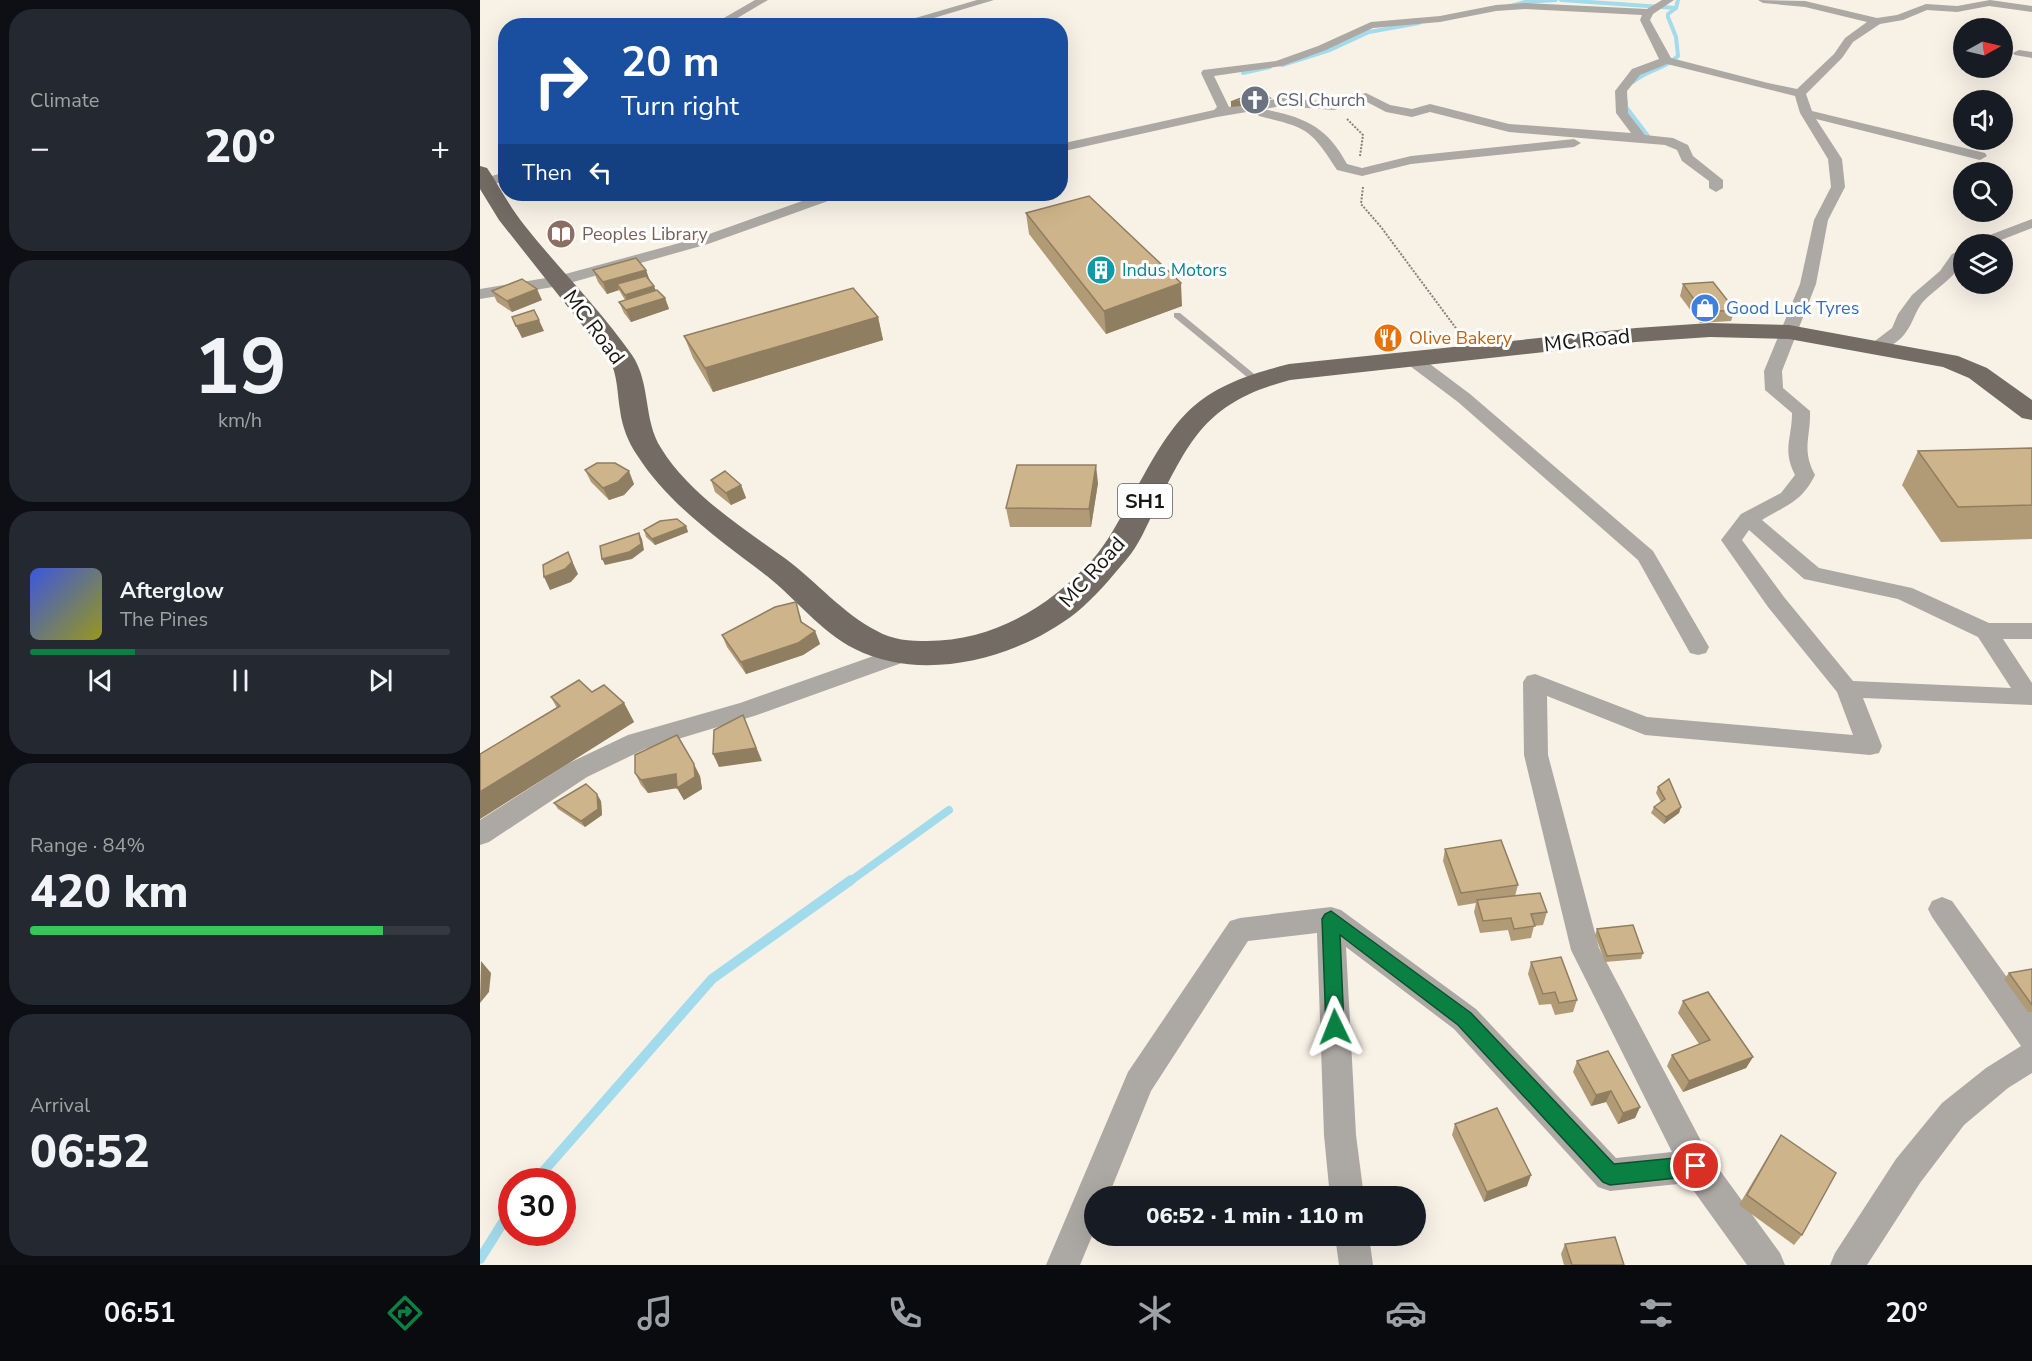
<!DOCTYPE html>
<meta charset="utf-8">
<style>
body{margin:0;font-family:"Nunito Sans",sans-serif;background:#242831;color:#f1f3f6;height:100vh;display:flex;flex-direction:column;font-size:22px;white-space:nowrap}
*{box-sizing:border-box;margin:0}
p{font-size:20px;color:#9ea1a6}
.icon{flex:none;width:33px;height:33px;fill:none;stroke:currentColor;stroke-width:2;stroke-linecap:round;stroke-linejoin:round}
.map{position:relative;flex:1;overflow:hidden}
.details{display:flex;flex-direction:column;gap:9px;padding:9px;background:#0d0f14;width:480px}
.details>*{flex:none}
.banner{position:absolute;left:18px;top:18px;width:570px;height:183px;border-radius:24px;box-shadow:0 6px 24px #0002;background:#1a4fa0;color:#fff;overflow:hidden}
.needle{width:39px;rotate:82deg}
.buttons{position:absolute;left:1473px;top:18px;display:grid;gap:12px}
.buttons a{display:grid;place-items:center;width:60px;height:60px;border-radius:50%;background:#171b24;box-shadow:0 6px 24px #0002;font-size:30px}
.speed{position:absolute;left:18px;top:1168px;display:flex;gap:12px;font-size:30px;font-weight:700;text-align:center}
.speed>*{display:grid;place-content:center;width:78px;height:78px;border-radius:50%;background:#171b24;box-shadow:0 6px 24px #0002;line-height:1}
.speed .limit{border:9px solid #d22;background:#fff;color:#111}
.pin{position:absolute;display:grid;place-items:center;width:51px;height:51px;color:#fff;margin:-26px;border:3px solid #fff;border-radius:50%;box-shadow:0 2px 6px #0007}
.me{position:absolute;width:66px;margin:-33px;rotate:358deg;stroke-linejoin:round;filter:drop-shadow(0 0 4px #0008)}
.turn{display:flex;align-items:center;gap:21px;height:126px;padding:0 24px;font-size:27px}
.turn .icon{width:78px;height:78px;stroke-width:2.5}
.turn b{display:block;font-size:42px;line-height:51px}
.then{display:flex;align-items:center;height:57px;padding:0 24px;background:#0003;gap:12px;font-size:22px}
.big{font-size:45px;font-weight:800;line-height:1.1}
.details .card{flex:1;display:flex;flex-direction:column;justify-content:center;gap:9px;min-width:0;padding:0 21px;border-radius:24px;background:#242831}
.details .dial{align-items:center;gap:0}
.dial b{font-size:78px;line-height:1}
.song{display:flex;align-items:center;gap:18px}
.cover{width:72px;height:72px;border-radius:9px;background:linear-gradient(135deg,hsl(230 70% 55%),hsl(60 70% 35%))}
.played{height:6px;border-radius:3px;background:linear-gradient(90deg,#0b8043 25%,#363941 25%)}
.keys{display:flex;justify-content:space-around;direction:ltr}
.heat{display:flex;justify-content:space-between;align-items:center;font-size:33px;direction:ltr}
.charge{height:9px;border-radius:4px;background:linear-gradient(90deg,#34c759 84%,#363941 0)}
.trip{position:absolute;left:604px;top:1186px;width:342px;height:60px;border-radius:30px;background:#171b24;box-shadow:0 6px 24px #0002;font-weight:800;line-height:60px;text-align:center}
.menu{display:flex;height:96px;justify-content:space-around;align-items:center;background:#090b0e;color:#9ea1a6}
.menu .icon{width:42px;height:42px}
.menu .selected{color:#0b8043}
.menu b{font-size:27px;color:#f1f3f6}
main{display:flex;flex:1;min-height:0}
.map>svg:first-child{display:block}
</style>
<main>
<section class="details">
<div class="card"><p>Climate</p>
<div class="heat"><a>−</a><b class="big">20°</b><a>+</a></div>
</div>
<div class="card dial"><b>19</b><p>km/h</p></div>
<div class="card">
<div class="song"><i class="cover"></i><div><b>Afterglow</b><p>The Pines</p></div></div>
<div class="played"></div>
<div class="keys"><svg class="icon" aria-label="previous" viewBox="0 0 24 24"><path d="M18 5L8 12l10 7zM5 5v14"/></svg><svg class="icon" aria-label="pause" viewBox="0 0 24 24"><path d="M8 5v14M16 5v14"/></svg><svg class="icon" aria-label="next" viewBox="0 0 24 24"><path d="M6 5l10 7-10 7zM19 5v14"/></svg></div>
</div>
<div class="card"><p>Range · 84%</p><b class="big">420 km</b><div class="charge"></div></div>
<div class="card"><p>Arrival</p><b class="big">06:52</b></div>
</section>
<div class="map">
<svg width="1552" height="1265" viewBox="0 0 1552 1265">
<rect width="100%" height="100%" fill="#f8f1e6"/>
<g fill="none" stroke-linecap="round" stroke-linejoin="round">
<g stroke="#a2dbec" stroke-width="4">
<path d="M1081,0l115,8"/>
<path d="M1031,6l14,-4 31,-2"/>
<path d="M802,65l48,-15 39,-18 50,-9"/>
<path d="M763,73l27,-6"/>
<path d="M1153,82c14,-12 32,-13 45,-26l-2,-19 -8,-20v-3l8,-6 2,-8"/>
<path d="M1146,101v6l22,29"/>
</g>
<path stroke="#a2dbec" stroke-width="8" d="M369,882l100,-72"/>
<g stroke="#a2dbec" stroke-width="10">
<path d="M54,1182l178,-203 139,-99"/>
<path d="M0,1259l32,-51"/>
</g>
<g stroke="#86817a" stroke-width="2" stroke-dasharray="2 1.5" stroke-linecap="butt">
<path d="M867,119l16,16 -3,21"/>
<path d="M883,187l-2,17 20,23 80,108"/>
</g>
<path fill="#aca8a4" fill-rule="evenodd" d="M694,313h6l79,65v4h-6l-79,-65z"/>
<g fill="#aca8a4" fill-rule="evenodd">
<path d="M275,0h13l-44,26h-14z"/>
<path d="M497,0h17l-87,26h-19z"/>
<path d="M1182,0h12l-21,14 -3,6 21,38 97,25 29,6 37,-35 11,-16 22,-16 -62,-15 -42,-4 -5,-3 47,1 72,17 20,-3 29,-11 31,2 33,-6 42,6v6l-43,-6 -32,6 -30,-2 -24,10 -23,4 -27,18 -11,16 -36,36 6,17 173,42 2,3 -7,4 -164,-41 26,40 3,28 -17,33 -12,64 -34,87 1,17 27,23c1,26 -9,38 5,64 -14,28 -29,30 -53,45l57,48 93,20 77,35h43v16h-29l29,44v22l-169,-7 19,48 -3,7 -9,2 -225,-20 -98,-39 1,59 51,193 109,206 72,99 5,12h-38l-59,-82 -78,8 -12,-4 -144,-158 -108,-82 10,188 8,62h-34l-6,-62 -7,-202 -69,8 -97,150 -43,106h-13v32l-15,36h-34l82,-193 102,-151 10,-3 91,-11 10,3 135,99 140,149 56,-6 -101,-202 -47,-195 -1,-73 4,-6 8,-2 112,43 206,18 -16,-43 -69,-85 -47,-67 20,-26 40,-21 14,-18c-13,-26 -3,-36 -3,-62l-27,-23 -1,-19 36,-87 14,-64 17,-33 -3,-28 -28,-46 -5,-17 -128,-32 -27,11 -13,16 1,22 17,22 28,3 15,7 5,11 30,24v8l-7,4 -7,-4v-7l-27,-20 -5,-11 -12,-5 -156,-13 -79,-20 -18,5 -26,-5 -21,-11 -31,9 -52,-4 -65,11 -157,35v-8l154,-34 3,-3 -16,-34 2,-3 73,-9 42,-15 53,-24 69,-6 56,-11 29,-2 122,6zM1045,9l117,6 -2,5 19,39 -27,10 -17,22 1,22 15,20 -122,-9 -79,-20 -18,5 -22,-4 -24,-12 -32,9 -52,-4 -53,9 -15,-31 68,-10 44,-16 47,-22 67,-6 56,-11zM1269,530l55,49 94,20 80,38 33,51 -158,-7 -69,-84 -42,-57z"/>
<path d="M1539,50l13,2v6l-17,-3 -2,-2z"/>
<path d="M783,109c41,8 64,17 84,55l15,4 49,-12 163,-17 7,4 -7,4 -163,17 -49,12 -25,-6c-27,-42 -30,-42 -78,-54l-2,-3 2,-3z"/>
<path d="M26,172v9l-20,5 -6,-3 1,-4z"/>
<path d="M342,194h19l-2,3 -131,47 -149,42 -79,13v-10l78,-13 140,-38z"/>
<path d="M1552,219v9l-41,16h-20l3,-3z"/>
<path d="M1484,249c0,26 -26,36 -42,54 -7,9 -9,20 -16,29 -6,10 -25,21 -36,19l-3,-4 25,-19 6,-14 14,-19 28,-24 12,-17z"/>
<path d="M932,354l6,1 52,39 183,157 56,96 -3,6 -8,2 -8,-2 -52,-93 -180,-158 -52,-39 -3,-4 3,-4z"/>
<path d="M422,646l8,2 3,6 -3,6 -156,56 -109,33 -58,28 -98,65 -9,3v-25l89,-57 59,-28 112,-32z"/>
<path d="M1462,897l10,4 80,111v61l-24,15 -44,37 -44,58 -53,82h-37l5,-12 61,-94 46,-56 44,-35 35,-22 -89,-129 -4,-8 4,-8z"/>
<path d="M855,1236h34l4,29h-34z"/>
</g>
<path fill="#736b64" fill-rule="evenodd" d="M0,166l7,2c13,19 23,40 38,58 35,44 75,83 107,129 19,28 11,65 29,93 27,45 83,81 125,111 31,23 56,54 91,72 15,9 33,10 50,10 67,0 122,-34 166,-82 17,-20 27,-41 40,-64 45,-83 62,-107 156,-131l347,-36 74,-5 79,2 169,31 29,12 45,32v20l-10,-2 -53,-40 -26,-11 -154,-28 -79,-2 -74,5 -346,38c-83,22 -99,57 -135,129 -9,18 -16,36 -29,51 -15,18 -31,37 -49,52 -58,46 -153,72 -222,37 -34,-17 -59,-50 -88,-73 -47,-36 -98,-71 -130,-121 -9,-13 -15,-29 -17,-45 -3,-17 -2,-35 -11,-51l-110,-139 -19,-31z"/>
</g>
<g fill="#b19b77">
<path d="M546,213l156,93 -76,28 -77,-100z"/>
<path d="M113,270h53l3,10 7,10 9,8 4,11 -38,13 -7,-9 -5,-11 6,-2 -6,-10 -12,4 -9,-12z"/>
<path d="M1203,284l52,26 -4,11 -31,2 -20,-27z"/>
<path d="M12,291l50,9 -30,12 -15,-10z"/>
<path d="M398,317l5,23 -170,52 -20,-34 -9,-22z"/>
<path d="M1552,448v91l-91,3 -39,-57 16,-34z"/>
<path d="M105,470l49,14 -10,11 -15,5 -18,-18z"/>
<path d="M231,480l30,5 5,13 -15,7 -16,-13z"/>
<path d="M618,483l-7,44h-81l-4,-19z"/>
<path d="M206,526l2,6 -33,13 -9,-8 -2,-7z"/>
<path d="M320,615l2,8 13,8 5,13 -17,11 -57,19 -19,-27 -5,-12z"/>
<path d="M112,692l32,11 10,19 -154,97v-65l77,-46 -6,-11z"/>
<path d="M155,773l65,3 2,13 -18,11 -7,-12 -29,5 -7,-8z"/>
<path d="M1178,787l23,20 -2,6 -15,11 -13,-11 3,-6 7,-5 -5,-9z"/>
<path d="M121,801l1,14 -17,12 -27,-18 -4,-6z"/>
<path d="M965,849l73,36 -3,11 32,16 -4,13 -9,1 -3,12 -20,3 -3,-11 -28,3 -6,-21 2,-9 -18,3 -15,-45z"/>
<path d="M1117,929l46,24 -2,6 -36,3 -10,-27z"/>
<path d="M1051,962l46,38 -4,12 -18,3 -4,-11 -12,1 -11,-31z"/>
<path d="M1552,969v43h-4l-24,-33 5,-6z"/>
<path d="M1203,1001l70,56 -7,11 -63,24 -16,-26 5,-11 27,-11 -21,-31z"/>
<path d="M1097,1061l63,46 -5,11 -17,6 -12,-22 -15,4 -18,-34z"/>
<path d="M975,1124l72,62 -43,16 -32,-67z"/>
<path d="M1301,1135l21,100 -8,10 -55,-40 35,-59z"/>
<path d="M1085,1244l59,21h-60l-3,-11z"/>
</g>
<g fill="#907e61">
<path d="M790,98v5l-39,4v-5z"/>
<path d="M88,229l2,6 -15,4 -2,-6z"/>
<path d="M166,270l4,11 -33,3 2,6 -12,4 -4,-12z"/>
<path d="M701,283l1,23 -76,28 -2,-23z"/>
<path d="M174,286l4,11 -29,9 -4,-11z"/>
<path d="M57,289l5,11 -30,12 -5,-11z"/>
<path d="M185,298l4,11 -38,13 -5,-12z"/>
<path d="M398,317l5,23 -170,52 -8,-24z"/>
<path d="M59,320l5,11 -22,7 -6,-12z"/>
<path d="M616,465l2,18 -7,44 -2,-18z"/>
<path d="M149,471l5,13 -10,11 -15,5 -6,-12z"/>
<path d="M261,485l5,13 -15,7 -5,-12z"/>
<path d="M206,526l2,6 -33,13 -3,-6z"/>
<path d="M159,533l3,6 2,11 -12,9 -27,6 -3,-6z"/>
<path d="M88,552l10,22 -7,8 -21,8 -6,-13z"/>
<path d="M335,631l5,13 -17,11 -57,19 -5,-12z"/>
<path d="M144,703l10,19 -154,97v-27z"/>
<path d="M263,715l19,46 -43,6 -6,-13z"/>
<path d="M214,764l6,12 2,13 -18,11 -7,-12 -29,5 -7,-13z"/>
<path d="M117,794l4,7 1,14 -17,12 -4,-6z"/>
<path d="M1201,807l-2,6 -15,11 2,-7z"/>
<path d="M1,961l10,12 -2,19 -9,11z"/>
<path d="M1273,1057l-7,11 -63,24 6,-11z"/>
<path d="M1131,1091l-5,11 -15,4 5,-11z"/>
<path d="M1160,1107l-5,11 -17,6 5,-11z"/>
<path d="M1051,1175l-4,11 -43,16 3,-10z"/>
</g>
<g fill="#ceb48a" stroke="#907e61" stroke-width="1.5">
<path d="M782,91l8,7 -39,4 13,-5v-3z"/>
<path d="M609,196l92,87 -77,28 -78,-98z"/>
<path d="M84,224l4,5 -15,4 -4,-5z"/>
<path d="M156,258l10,12 -43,12 -10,-12z"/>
<path d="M166,276l8,10 -29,9 -8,-11z"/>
<path d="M42,279l15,10 -30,12 -15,-10z"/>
<path d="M1233,282l22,28 -32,2 -20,-28z"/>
<path d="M373,288l25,29 -173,51 -21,-32z"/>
<path d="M177,290l8,8 -39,12 -7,-8z"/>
<path d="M54,310l5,10 -23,6 -4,-9z"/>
<path d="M1552,448v57l-74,2 -40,-56z"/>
<path d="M117,463h18l14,8 -11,11 -15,6 -18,-18z"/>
<path d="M537,465h79l-7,44 -83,-1z"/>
<path d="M245,471l16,14 -15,8 -15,-13z"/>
<path d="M197,519l9,7 -34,13 -8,-9 16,-9z"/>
<path d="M159,533l2,11 -12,8 -27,7 -2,-13z"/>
<path d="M88,552l4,10 -7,7 -21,8 -1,-12z"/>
<path d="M316,602l5,20 14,9 -17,12 -57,19 -19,-27 53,-28z"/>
<path d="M99,680l13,12 12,-7 20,18 -144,89v-38l80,-48 -9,-9z"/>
<path d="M263,715l13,33 -43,6 1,-24z"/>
<path d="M197,735l17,29 1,13 -18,11 -1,-14 -35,6 -6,-7v-18z"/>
<path d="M1189,779l12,28 -15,10 -12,-10 11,-8 -7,-12z"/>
<path d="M106,784l11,10 1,15 -17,12 -27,-18z"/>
<path d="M1021,840l17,45 -57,8 -16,-44z"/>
<path d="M1060,893l7,19 -16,2 4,12 -21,3 -3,-11 -28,3 -6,-21z"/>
<path d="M1153,925l10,28 -36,3 -10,-27z"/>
<path d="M1081,957l16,43 -18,3 -4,-11 -12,2 -12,-32z"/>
<path d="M1552,969v36l-23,-32z"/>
<path d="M1228,992l45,65 -64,24 -17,-26 38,-15 -27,-39z"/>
<path d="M1128,1051l32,56 -17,6 -12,-22 -15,4 -19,-34z"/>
<path d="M1017,1108l34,67 -44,17 -32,-68z"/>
<path d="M1301,1135l55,38 -34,62 -55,-40z"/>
<path d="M1135,1237l9,28h-52l-7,-21z"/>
</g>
<path fill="#0b8043" stroke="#07532c" stroke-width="1.5" d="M851,911l140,102 143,151 82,-8 7,3 2,7 -2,7 -7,3 -86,9 -7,-3 -145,-157 -118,-90 4,92 -2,6 -7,2 -6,-2 -3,-6 -4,-108 3,-5z"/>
<defs>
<g id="church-disc" transform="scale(1.5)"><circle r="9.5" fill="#6b7280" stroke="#fff"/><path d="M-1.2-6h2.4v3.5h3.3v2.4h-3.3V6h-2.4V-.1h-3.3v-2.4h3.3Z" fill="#fff"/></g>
<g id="library-disc" transform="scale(1.5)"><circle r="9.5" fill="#8d6e63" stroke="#fff"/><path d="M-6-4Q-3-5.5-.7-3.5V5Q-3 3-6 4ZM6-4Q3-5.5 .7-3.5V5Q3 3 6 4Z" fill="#fff"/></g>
<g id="building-disc" transform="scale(1.5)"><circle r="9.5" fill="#0f9aa8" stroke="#fff"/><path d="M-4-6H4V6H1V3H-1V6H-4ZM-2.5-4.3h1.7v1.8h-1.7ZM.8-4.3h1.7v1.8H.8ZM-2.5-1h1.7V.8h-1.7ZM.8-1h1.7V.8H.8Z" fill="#fff"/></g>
<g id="shop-disc" transform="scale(1.5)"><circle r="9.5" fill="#3f7fe0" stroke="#fff"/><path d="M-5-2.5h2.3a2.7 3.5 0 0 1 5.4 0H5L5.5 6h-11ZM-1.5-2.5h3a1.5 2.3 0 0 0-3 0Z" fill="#fff"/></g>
<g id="restaurant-disc" transform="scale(1.5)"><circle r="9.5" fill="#e8710a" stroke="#fff"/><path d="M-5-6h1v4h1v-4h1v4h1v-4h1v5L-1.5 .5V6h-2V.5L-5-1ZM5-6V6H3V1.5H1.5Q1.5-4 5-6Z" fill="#fff"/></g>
</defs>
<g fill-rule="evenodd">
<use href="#church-disc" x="775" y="100"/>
<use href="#library-disc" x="81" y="234"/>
<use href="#building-disc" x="621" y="270"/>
<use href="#shop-disc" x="1225" y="308"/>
<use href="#restaurant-disc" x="908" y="338"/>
</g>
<g text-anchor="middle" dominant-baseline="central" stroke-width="6" stroke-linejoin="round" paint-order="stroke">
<g font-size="18" fill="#5b616d" stroke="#fff" text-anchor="start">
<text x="796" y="100">CSI Church</text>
</g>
<g font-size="18" fill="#785e54" stroke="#fff" text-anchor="start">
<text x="102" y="234">Peoples Library</text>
</g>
<g font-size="18" fill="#0d838f" stroke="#fff" text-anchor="start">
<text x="642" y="270">Indus Motors</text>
</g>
<g font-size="18" fill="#366cbe" stroke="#fff" text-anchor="start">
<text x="1246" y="308">Good Luck Tyres</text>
</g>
<g font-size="18" fill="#c56008" stroke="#fff" text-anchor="start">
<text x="929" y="338">Olive Bakery</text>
</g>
<rect fill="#fff" stroke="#5e5c59" stroke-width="1.5" x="638" y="484" width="54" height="34" rx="4.5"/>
<g font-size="20" font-weight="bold" fill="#191612">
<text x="665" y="501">SH1</text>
</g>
<g font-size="21" fill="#191612" stroke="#fff">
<text transform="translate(114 327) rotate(53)">MC Road</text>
<text transform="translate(1107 340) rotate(-6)">MC Road</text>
<text transform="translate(612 572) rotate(-48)">MC Road</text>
</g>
</g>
</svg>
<div class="buttons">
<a><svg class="needle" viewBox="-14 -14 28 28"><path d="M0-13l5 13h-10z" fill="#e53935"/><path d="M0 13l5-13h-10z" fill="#9ea1a6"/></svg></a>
<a><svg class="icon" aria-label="sound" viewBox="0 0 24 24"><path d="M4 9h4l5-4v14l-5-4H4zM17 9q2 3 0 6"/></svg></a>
<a><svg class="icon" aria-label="search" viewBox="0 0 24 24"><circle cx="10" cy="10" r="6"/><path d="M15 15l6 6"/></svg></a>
<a><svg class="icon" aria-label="layers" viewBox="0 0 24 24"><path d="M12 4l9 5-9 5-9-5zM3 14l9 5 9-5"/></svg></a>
</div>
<div class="speed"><div class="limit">30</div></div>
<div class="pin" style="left:1216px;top:1166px;background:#d93025"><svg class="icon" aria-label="arrive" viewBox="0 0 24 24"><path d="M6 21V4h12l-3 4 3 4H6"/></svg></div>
<svg class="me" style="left:855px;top:1027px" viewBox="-20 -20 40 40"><path d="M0-17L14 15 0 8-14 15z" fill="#0b8043" stroke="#fff" stroke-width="4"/></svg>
<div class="trip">06:52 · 1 min · 110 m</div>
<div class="banner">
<div class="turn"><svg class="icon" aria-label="right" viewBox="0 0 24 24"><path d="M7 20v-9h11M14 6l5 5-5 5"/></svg><div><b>20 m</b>Turn right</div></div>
<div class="then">Then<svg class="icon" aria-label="left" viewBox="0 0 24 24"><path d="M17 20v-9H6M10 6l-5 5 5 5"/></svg></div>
</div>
</div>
</main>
<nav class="menu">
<b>06:51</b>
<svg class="icon selected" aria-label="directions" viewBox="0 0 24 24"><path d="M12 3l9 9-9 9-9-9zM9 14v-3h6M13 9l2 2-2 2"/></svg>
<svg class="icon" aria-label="music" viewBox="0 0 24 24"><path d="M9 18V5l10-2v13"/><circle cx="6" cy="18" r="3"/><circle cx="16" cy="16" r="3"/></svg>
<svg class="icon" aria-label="phone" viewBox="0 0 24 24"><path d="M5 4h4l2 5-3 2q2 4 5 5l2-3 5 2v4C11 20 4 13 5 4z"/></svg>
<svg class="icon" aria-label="climate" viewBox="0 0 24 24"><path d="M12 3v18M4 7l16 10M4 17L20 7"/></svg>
<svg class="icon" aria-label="car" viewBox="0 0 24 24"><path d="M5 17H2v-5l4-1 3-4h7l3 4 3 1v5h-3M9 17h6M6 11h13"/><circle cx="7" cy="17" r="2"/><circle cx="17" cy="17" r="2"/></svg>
<svg class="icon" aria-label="filters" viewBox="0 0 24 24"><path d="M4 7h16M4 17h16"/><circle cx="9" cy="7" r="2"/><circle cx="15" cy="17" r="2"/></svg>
<b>20°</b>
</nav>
